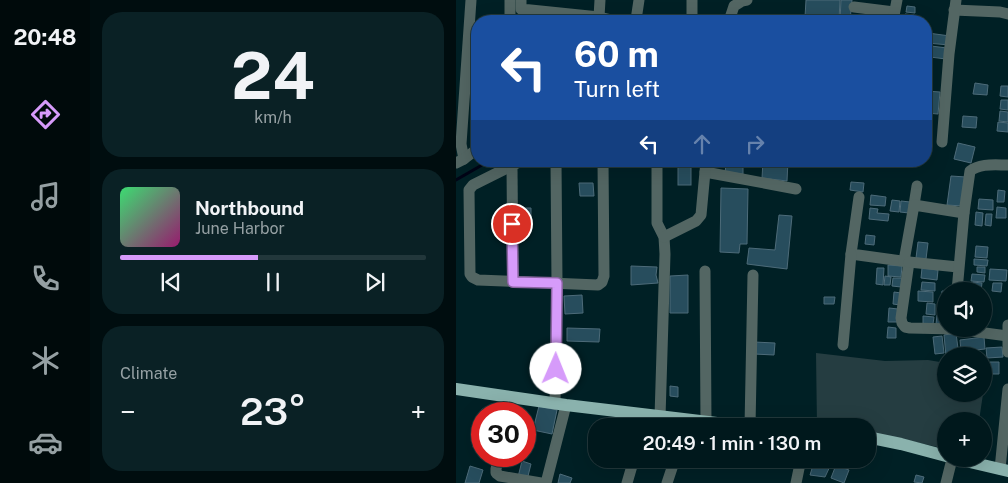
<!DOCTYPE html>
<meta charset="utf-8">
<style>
body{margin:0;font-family:"Public Sans",sans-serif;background:#0a2125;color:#f1f3f6;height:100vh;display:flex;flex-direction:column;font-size:19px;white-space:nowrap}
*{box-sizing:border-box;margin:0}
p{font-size:16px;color:#95a0a3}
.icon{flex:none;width:28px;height:28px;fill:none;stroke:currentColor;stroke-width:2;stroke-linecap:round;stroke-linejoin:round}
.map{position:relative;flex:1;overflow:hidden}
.panel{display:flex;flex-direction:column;gap:12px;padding:12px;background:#000d0f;width:366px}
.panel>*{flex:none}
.hud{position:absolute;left:15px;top:15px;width:461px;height:152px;border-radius:20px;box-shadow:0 5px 20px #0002,0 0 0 1px #22373b;background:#1a4fa0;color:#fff;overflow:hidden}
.fabs{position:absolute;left:481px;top:282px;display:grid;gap:10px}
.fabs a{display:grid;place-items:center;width:55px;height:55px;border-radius:50%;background:#00181c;box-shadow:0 5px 20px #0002,0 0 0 1px #22373b;font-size:25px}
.speed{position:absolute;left:15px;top:402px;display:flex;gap:10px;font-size:25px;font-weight:700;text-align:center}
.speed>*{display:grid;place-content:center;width:65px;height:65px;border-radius:50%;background:#00181c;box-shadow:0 5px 20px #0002,0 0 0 1px #22373b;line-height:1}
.speed .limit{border:8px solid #d22;background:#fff;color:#111}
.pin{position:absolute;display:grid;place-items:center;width:42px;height:42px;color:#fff;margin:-21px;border:2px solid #fff;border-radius:50%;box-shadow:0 1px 5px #0007}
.me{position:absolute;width:55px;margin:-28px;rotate:1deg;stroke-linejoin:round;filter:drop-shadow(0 0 4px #0008)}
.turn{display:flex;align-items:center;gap:18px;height:105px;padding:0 20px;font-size:22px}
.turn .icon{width:65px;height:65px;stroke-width:2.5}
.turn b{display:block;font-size:35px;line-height:42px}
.lanes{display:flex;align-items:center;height:48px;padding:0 20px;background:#0003;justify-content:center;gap:25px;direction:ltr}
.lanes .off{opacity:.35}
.big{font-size:38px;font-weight:600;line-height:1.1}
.panel .tile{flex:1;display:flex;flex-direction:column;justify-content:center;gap:8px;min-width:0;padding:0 18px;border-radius:20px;background:#0a2125}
.panel .dial{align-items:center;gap:0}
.dial b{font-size:65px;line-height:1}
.song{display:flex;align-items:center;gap:15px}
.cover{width:60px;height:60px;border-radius:8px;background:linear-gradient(135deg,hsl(140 70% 55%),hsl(320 70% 35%))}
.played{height:5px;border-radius:2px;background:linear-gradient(90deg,#d69bfa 45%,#22373b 45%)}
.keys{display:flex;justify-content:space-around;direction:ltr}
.heat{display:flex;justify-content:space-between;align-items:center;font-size:28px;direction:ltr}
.trip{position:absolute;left:132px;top:418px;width:288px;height:50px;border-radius:20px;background:#00181c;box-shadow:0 5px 20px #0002,0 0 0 1px #22373b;font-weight:600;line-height:50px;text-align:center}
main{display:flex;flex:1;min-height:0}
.dock{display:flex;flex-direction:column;width:90px;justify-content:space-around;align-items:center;background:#000a0b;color:#95a0a3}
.dock .icon{width:35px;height:35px}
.dock .current{color:#d69bfa}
.dock b{font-size:22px;color:#f1f3f6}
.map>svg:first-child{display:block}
</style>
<main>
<nav class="dock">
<b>20:48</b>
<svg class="icon current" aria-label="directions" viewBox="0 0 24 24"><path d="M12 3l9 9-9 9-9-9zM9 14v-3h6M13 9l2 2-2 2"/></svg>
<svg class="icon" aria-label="music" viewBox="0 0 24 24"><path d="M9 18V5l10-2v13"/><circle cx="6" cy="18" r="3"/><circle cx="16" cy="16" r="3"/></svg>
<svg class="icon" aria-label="phone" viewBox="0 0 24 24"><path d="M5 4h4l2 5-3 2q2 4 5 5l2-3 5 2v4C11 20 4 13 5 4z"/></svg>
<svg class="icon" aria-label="climate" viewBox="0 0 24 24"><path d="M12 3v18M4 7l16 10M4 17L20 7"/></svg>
<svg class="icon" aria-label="car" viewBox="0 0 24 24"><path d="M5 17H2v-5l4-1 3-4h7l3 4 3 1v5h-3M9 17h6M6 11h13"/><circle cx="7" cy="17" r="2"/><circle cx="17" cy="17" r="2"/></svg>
</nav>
<section class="panel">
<div class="tile dial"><b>24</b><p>km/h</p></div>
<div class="tile">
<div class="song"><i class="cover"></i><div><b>Northbound</b><p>June Harbor</p></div></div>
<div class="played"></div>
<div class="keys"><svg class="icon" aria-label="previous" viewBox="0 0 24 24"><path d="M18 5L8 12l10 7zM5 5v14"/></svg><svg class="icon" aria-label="pause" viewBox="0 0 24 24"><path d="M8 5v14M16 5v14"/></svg><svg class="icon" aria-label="next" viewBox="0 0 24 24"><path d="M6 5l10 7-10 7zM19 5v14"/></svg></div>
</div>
<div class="tile"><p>Climate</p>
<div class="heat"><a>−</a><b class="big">23°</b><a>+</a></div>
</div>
</section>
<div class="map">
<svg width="552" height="483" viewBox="0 0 552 483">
<rect width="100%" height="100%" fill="#002025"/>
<path fill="#253d41" d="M360,353l69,8 43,-1 18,3v31h37l-4,27h-33v28l-79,-18v-5h-50z"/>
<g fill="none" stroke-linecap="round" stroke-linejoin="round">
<path stroke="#000416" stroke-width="3" d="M0,180l33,-19"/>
</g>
<g fill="#274d5d" stroke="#4d6b79">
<path d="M350,0h34l-1,20 -34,-3z"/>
<path d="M385,0h11l-2,21h-10z"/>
<path d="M451,6l8,1v6l-9,-1z"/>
<path d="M449,14l9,1v6l-9,-1z"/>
<path d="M400,16l6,1 -1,4h-5z"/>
<path d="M472,33l22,3 -1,9 -22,-2z"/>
<path d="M475,46l16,2 -1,11 -16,-2z"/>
<path d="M519,83l13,2 -1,10 -14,-1z"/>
<path d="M545,86h7v11l-8,-1z"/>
<path d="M470,91l14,1 -2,22 -12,-1z"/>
<path d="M545,100h7v10l-8,-1z"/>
<path d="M544,111l8,1v10l-9,-1z"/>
<path d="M507,116l14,1 -1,11 -14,-1z"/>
<path d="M542,122l10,1v9l-11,-1z"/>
<path d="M502,143l17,4 -4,16 -17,-4z"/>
<path d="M264,161h33l-1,6h-9v7l-18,-2 1,-7h-6z"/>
<path d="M307,161h25l-1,20 -25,-3z"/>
<rect x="222" y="166" width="13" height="19"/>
<path d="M495,176l15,1 -3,29 -16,-1z"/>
<path d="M395,182l13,1 -1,9 -13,-2z"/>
<path d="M123,183h14l1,13h-14z"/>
<path d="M265,188l27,1 -1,55h-7l-1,9 -19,-1z"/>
<path d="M542,190l7,1 -1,11h-7z"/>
<path d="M415,195l15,2 -1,9 -15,-1z"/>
<path d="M523,199l14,1v10l-15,-1z"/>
<path d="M436,200l8,1 -1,11 -9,-1z"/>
<path d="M445,201l9,1 -1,11 -9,-1z"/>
<path d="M541,207l9,1v10h-10z"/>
<path d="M66,208h9v9h-8z"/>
<path d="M414,208l8,1 -1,4 12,1 -1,7 -19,-2z"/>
<path d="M520,212l7,1 -1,13 -7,-1z"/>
<path d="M530,214h6l-1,12 -6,-1z"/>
<path d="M323,215l13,1 -5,53 -40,-5 2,-16 26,2z"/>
<path d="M410,235l9,1 -1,9 -9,-1z"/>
<path d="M462,242l10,1 -2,16 -10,-1z"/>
<path d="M520,246l12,1 -1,11 -12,-1z"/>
<path d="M518,259l14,1 -1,6 -13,-1z"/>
<path d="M432,265l14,1 -1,11 -13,-1z"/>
<path d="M175,266l26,1 -1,8 2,8 -27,2z"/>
<path d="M521,267h8v6l-8,-1z"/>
<path d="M421,268h7l-1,17 -7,-1z"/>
<path d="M466,268l16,2 -1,10 -16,-2z"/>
<path d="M534,269l17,1 -1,11 -17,-1z"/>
<path d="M516,274l13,1 -1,7 -13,-1z"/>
<path d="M232,275v38h-18v-37z"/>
<path d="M429,276l6,1 -1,8h-6z"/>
<path d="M437,278h9l-1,9 -9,-1z"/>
<path d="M466,282l13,1v8l-14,-1z"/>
<path d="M517,282l9,1 -1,8h-9z"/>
<path d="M537,283h9l-1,9 -9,-1z"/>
<path d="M462,291l15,1v10l-15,-1z"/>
<path d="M486,291h5h-1v8l-5,-1z"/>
<path d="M438,292l7,1 -1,12 -7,-1z"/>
<path d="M126,295l1,18 -18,1 -1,-18z"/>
<path d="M368,297h11l-1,7h-10z"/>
<path d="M482,302h8v9l-8,-1z"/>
<path d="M471,303l8,1v11l-9,-1z"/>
<path d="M433,308l9,1 -1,13h-9z"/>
<path d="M481,315h9v10l-10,-1z"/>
<path d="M467,316l11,1 -1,7h-10z"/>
<path d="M432,327l8,1v10h-9z"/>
<path d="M111,328l33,1 -1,13 -32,-1z"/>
<path d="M500,333l3,23h-13l-2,-21z"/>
<path d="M486,336l2,17 -9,1 -2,-17z"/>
<path d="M528,337l1,12 -9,1 1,6h-10l-1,-5 -5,1 -1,-12z"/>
<path d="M298,342l21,1 -1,12 -20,-1z"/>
<path d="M546,347l1,10 -16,1 -1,-10z"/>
<path d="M534,362h9v12h-8z"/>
<path d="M214,386l8,1v10l-8,-1z"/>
<path d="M83,406l18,4 -5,24 -19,-4z"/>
<path d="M26,409l15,5h-15v20l-7,-2z"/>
<path d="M19,437l7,2v11l-9,-3z"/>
<path d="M359,459h6l11,3 -7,15 -15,-2z"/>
<path d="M66,461l9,3 -4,16 -9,-3z"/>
<path d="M380,465l13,5 -5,13 -13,-5z"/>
<path d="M14,466l13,4 -4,13h-14z"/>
<path d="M104,474l12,4 -2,5h-12z"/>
<path d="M460,475l8,2 -2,6 -8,-1z"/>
</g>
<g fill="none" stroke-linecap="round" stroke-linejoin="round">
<g stroke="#536663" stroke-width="11">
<path d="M65,0v9l78,8 17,4"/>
<path d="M398,7l40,5"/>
<path d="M498,10l46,2 8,2"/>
<path d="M143,17l1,-17"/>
<path d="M54,21v-21"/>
<path d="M179,21l1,-1 3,-20"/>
<path d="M236,21v-21"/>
<path d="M273,21l5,-15 8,-5 5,-1"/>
<path d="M437,21l4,-21"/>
<path d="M486,142l7,-88 7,-54"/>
<path d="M8,159l-3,-15 10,-144"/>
<path d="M65,161l-48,24 -4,5 1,84 2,3 6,3 120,5 4,-3 2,-6 -1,-115"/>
<path d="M201,161v62l7,14 1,17 -5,163"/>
<path d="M0,163l8,-4 13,-10"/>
<path d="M56,167l1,115"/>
<path d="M249,172l91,17"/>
<path d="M403,197l-8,57 58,8 -8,56 1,5 3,4 5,1 45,1 53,7"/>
<path d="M458,205l3,-19"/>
<path d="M208,237l32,-16 5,-6 5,-54"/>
<path d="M448,261l10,-56 50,8"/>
<path d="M453,262l49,5"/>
<path d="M249,271l1,152"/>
<path d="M501,291l7,-78 6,-42c10,-8 25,-6 38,-6"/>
<path d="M552,325v27"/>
<path d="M387,345l8,-91"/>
<path d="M99,404l2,-121 -1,-122"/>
<path d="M187,426l3,-10"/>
<path d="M294,426l3,-151"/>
<path d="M43,456l-3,13v4l4,3 41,7"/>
<path d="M544,469l8,-80"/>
<path d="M90,483l20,-78"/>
<path d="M171,483l7,-24"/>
<path d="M211,483l8,-24"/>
<path d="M340,483l5,-24"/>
<path d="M490,483l6,-24"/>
</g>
<g stroke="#8ab2ad" stroke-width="12">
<path d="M0,389l110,16 176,21"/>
<path d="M411,437l34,7 45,12"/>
<path d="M501,459l51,12"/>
</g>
</g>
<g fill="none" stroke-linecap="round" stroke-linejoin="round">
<g stroke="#8b65a2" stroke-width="12">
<path id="route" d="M56,224l1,58 44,1 -1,86"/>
</g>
<use href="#route" stroke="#d69bfa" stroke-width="9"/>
</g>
</svg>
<div class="fabs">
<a><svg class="icon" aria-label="sound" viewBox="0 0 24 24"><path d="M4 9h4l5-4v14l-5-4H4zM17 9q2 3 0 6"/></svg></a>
<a><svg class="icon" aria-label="layers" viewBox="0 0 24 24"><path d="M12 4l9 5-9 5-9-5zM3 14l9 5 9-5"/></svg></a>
<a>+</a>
</div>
<div class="speed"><div class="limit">30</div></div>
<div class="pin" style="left:56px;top:224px;background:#d93025"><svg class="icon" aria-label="arrive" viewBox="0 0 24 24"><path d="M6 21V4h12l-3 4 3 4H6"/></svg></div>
<svg class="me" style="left:100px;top:369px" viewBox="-20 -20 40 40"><circle r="19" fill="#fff"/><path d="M0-13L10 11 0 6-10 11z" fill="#d69bfa"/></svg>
<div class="trip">20:49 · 1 min · 130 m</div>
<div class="hud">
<div class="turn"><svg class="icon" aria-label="left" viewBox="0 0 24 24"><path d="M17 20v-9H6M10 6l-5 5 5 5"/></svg><div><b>60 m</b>Turn left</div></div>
<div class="lanes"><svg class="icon" aria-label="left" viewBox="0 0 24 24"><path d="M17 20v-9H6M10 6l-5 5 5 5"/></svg><svg class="icon off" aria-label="ahead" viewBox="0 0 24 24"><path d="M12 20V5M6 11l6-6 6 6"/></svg><svg class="icon off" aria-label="right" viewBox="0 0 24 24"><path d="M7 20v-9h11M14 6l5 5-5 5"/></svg></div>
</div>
</div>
</main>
